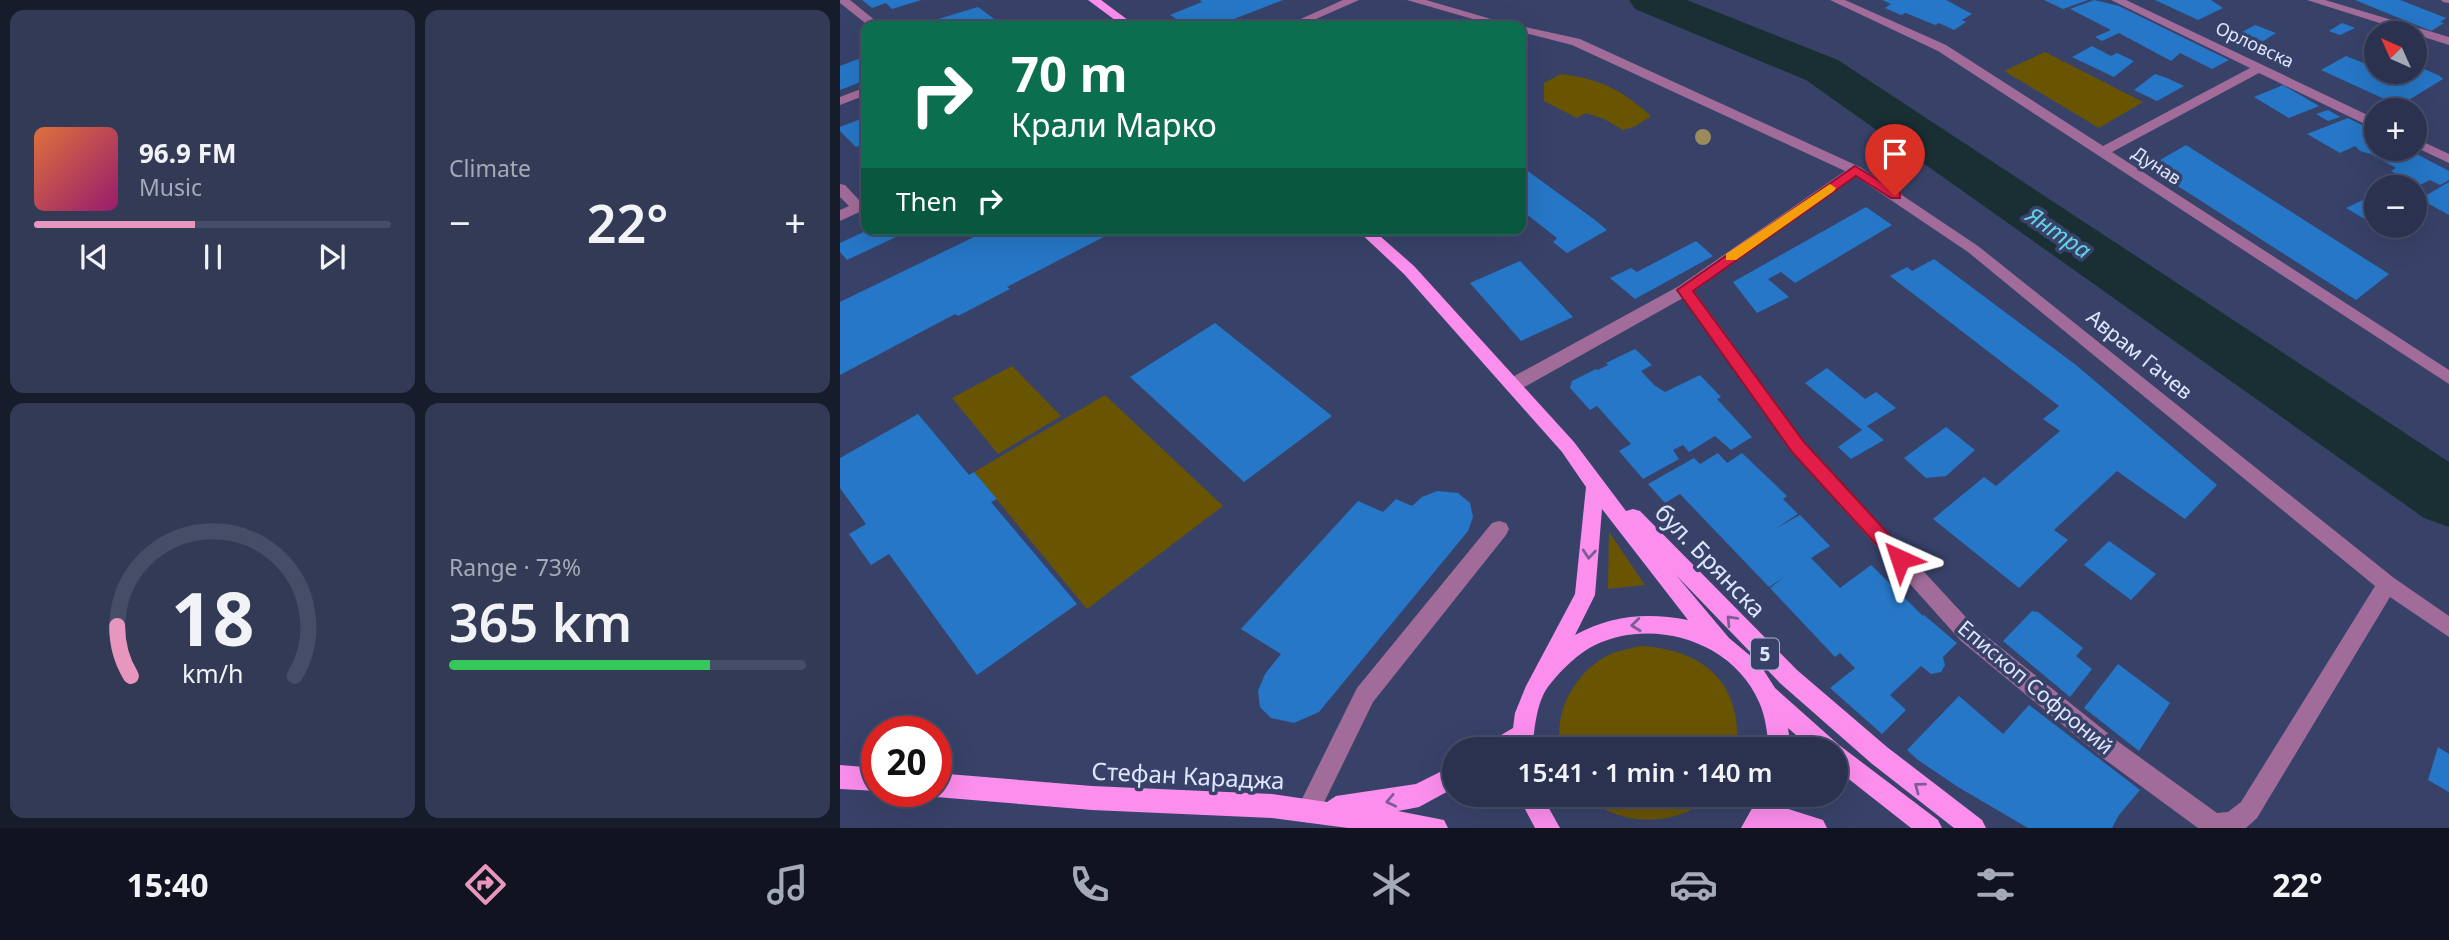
<!DOCTYPE html>
<meta charset="utf-8">
<style>
body{margin:0;font-family:"Noto Sans",sans-serif;background:#323a56;color:#f1f3f6;height:100vh;display:flex;flex-direction:column;font-size:26px;white-space:nowrap}
*{box-sizing:border-box;margin:0}
p{font-size:23px;color:#a5aab7}
.icon{flex:none;width:38px;height:38px;fill:none;stroke:currentColor;stroke-width:2;stroke-linecap:round;stroke-linejoin:round}
.map{position:relative;flex:1;overflow:hidden}
.details{display:flex;flex-direction:column;gap:10px;padding:10px;background:#171c2b;width:840px}
.details>*{flex:none}
.banner{position:absolute;left:21px;top:21px;width:665px;height:214px;border-radius:14px;box-shadow:0 7px 28px #0002,0 0 0 2px #464d66;background:#0b6e4f;color:#fff;overflow:hidden}
.needle{width:46px;rotate:315deg}
.buttons{position:absolute;left:1524px;top:21px;display:grid;gap:14px}
.buttons a{display:grid;place-items:center;width:63px;height:63px;border-radius:50%;background:#2a324f;box-shadow:0 7px 28px #0002,0 0 0 2px #464d66;font-size:35px}
.speed{position:absolute;left:21px;top:716px;display:flex;gap:14px;font-size:35px;font-weight:700;text-align:center}
.speed>*{display:grid;place-content:center;width:91px;height:91px;border-radius:50%;background:#2a324f;box-shadow:0 7px 28px #0002,0 0 0 2px #464d66;line-height:1}
.speed .limit{border:10px solid #d22;background:#fff;color:#111}
.pin{position:absolute;display:grid;place-items:center;width:60px;height:60px;color:#fff;margin:-72px -30px;border-radius:50% 50% 50% 0;rotate:-45deg;box-shadow:0 0 7px #0007}
.pin .icon{rotate:45deg}
.me{position:absolute;width:77px;margin:-38px;rotate:318deg;stroke-linejoin:round;filter:drop-shadow(0 0 5px #0008)}
.turn{display:flex;align-items:center;gap:24px;height:147px;padding:0 35px;font-size:32px}
.turn .icon{width:91px;height:91px;stroke-width:2.5}
.turn b{display:block;font-size:49px;line-height:60px}
.then{display:flex;align-items:center;height:66px;padding:0 35px;background:#0003;gap:14px;font-size:26px}
.big{font-size:52px;font-weight:600;line-height:1.1}
.details .widget{flex:1;display:flex;flex-direction:column;justify-content:center;gap:10px;min-width:0;padding:0 24px;border-radius:14px;background:#323a56}
.details .dial{align-items:center;gap:0}
.dial svg{height:182px;overflow:visible;fill:none;stroke:#464d66;stroke-width:7;stroke-linecap:round;text-anchor:middle}
.dial text{fill:#f1f3f6;stroke:none}
.song{display:flex;align-items:center;gap:21px}
.cover{width:84px;height:84px;border-radius:10px;background:linear-gradient(135deg,hsl(20 70% 55%),hsl(320 70% 35%))}
.played{height:7px;border-radius:4px;background:linear-gradient(90deg,#e797bd 45%,#464d66 45%)}
.keys{display:flex;justify-content:space-around;direction:ltr}
.heat{display:flex;justify-content:space-between;align-items:center;font-size:38px;direction:ltr}
.charge{height:10px;border-radius:5px;background:linear-gradient(90deg,#34c759 73%,#464d66 0)}
.details .tiles{flex:1;display:grid;gap:10px;grid-template-columns:repeat(2,1fr)}
.trip{position:absolute;left:602px;top:737px;width:406px;height:70px;border-radius:35px;background:#2a324f;box-shadow:0 7px 28px #0002,0 0 0 2px #464d66;font-weight:600;line-height:70px;text-align:center}
.dock{display:flex;height:112px;justify-content:space-around;align-items:center;background:#111420;color:#a5aab7}
.dock .icon{width:49px;height:49px}
.dock .active{color:#e797bd}
.dock b{font-size:32px;color:#f1f3f6}
main{display:flex;flex:1;min-height:0}
.map>svg:first-child{display:block}
</style>
<main>
<section class="details">
<div class="tiles">
<div class="widget">
<div class="song"><i class="cover"></i><div><b>96.9 FM</b><p>Music</p></div></div>
<div class="played"></div>
<div class="keys"><svg class="icon" aria-label="previous" viewBox="0 0 24 24"><path d="M18 5L8 12l10 7zM5 5v14"/></svg><svg class="icon" aria-label="pause" viewBox="0 0 24 24"><path d="M8 5v14M16 5v14"/></svg><svg class="icon" aria-label="next" viewBox="0 0 24 24"><path d="M6 5l10 7-10 7zM19 5v14"/></svg></div>
</div>
<div class="widget"><p>Climate</p>
<div class="heat"><a>−</a><b class="big">22°</b><a>+</a></div>
</div>
<div class="widget dial"><svg viewBox="0 0 100 80">
<path d="M14 69A42 42 0 1 1 86 69"/>
<path d="M14 69A42 42 0 0 1 8 47" stroke="#e797bd"/>
<text x="50" y="56" font-size="32" font-weight="700">18</text>
<text x="50" y="72" font-size="11">km/h</text>
</svg></div>
<div class="widget"><p>Range · 73%</p><b class="big">365 km</b><div class="charge"></div></div>
</div>
</section>
<div class="map">
<svg width="1609" height="828" viewBox="0 0 1609 828">
<rect width="100%" height="100%" fill="#384269"/>
<g fill="#695402">
<path d="M1205,52l98,50 -44,26 -95,-57z"/>
<path d="M721,74c40,5 61,16 90,42l-15,10 -13,4 -19,-11 -18,-6 -9,5 -33,-17v-18z"/>
<path d="M172,366l49,50 -63,38 -46,-56z"/>
<path d="M265,395l118,111 -136,103 -113,-137z"/>
<path d="M769,532l36,53 -37,4z"/>
<path d="M801,646c63,4 101,36 96,103h-176c-9,-39 17,-81 52,-96 9,-3 19,-5 28,-7z"/>
<path d="M744,795h128c-34,33 -93,33 -128,0z"/>
</g>
<g fill="none" stroke-linecap="round" stroke-linejoin="round">
<path fill="#192f33" fill-rule="evenodd" d="M789,0h58l151,60 611,402v65l-25,-9 -618,-438 -171,-71z"/>
</g>
<g fill="#2677c7">
<path d="M22,0h59l-29,9 -6,-6 -14,5z"/>
<path d="M360,0h83l-67,26h-29l-17,-11 32,-13z"/>
<path d="M1042,0h64l26,14 -10,6 4,2 -12,8 -15,-7 -4,2 -29,-12 -5,2 -16,-7 6,-4z"/>
<path d="M1204,0h44l-25,9z"/>
<path d="M1254,0l25,6 110,54 -17,9 -32,-16 -9,8 -52,-28 -17,8 -7,-4 16,-7 -41,-21z"/>
<path d="M1315,0h56l12,8 -25,12z"/>
<path d="M1515,0h45l46,18 -6,4 4,1 -13,8z"/>
<path d="M138,7l19,14 -6,3 3,2h-79z"/>
<path d="M1502,23l13,5 -15,7 -11,-4z"/>
<path d="M1415,25l21,8 -19,12 -24,-8z"/>
<path d="M1252,46l19,10 6,-3 17,8 -20,16 -42,-20z"/>
<path d="M26,56v24l-26,10v-24z"/>
<path d="M1506,56l30,12v4h39v-7l25,11 3,3 -39,24 -13,-1 -70,-32z"/>
<path d="M1315,74l12,4 17,8 -27,15 -23,-11z"/>
<path d="M1443,85l36,21 -30,12 -35,-21z"/>
<path d="M1488,110l12,7 -12,4 -12,-7z"/>
<path d="M26,117v26l-10,4 -16,-16v-4z"/>
<path d="M1508,118l28,14v17h31l42,22v9l-9,5 -10,-5 -12,6 -27,-15 5,-3 -25,-14 -11,-3 -5,-5 -15,7 -33,-19z"/>
<path d="M1346,145l203,129 -33,26 -208,-133z"/>
<path d="M681,166l74,54 12,10 -40,23 -14,-11 4,-4 -36,-28z"/>
<path d="M1609,182v33l-29,-16z"/>
<path d="M1523,200l9,5 4,-2v15l-6,4 -24,-14z"/>
<path d="M1026,207l26,18 -97,58 -14,-11 -13,7 21,18 -32,16 -24,-31z"/>
<path d="M30,229h43l-66,31 -7,-8v-9z"/>
<path d="M132,229h147l-112,58 3,2 -52,27 -3,-2 -115,61v-73l138,-67z"/>
<path d="M856,241l17,15 -78,43 -25,-21 21,-10 6,4z"/>
<path d="M1094,259l142,106 141,120 -32,34 -68,-48 -63,59 14,10 -49,48 -86,-69 51,-42 12,9 64,-55 -17,-12 16,-13 -169,-130 17,-9 5,4z"/>
<path d="M680,261l53,56 -52,24 -51,-58z"/>
<path d="M375,323l117,93 -88,66 -114,-105z"/>
<path d="M795,349l17,16 -11,6 13,14 11,7 35,-17 21,22 -4,2 35,38 -21,13 -16,-14 -26,16 -6,-7 -10,5 6,9 -36,20 -24,-28 12,-7 -34,-38 -7,4 -20,-22 2,-7 24,-12 2,1 10,-5 -2,-2z"/>
<path d="M987,368l38,31 11,-7 20,16 -29,18 17,14 -33,19 -13,-12 24,-17 -57,-47z"/>
<path d="M78,414l51,61 5,-3 23,27 -6,3 86,102 -100,71 -88,-121 -18,11 -22,-31 17,-10 -26,-36v-30z"/>
<path d="M1106,427l29,23 -29,26 -20,2 -22,-20z"/>
<path d="M878,453l9,10 15,-10 45,43 -4,3 15,15 -23,15 25,-14 30,31 -19,12 29,30 31,-23 52,51 1,-1 33,28 -14,14 2,8 -4,7 -10,2 -10,-8 -31,29 16,15 -24,24 -52,-46 25,-20 -15,-15 -5,4 -65,-69 14,-11 -15,10 -89,-93 -15,9 -17,-19 46,-26 6,6z"/>
<path d="M597,491l21,2 12,10 3,14 -5,14 -149,181 -25,11 -23,-5 -11,-11 -2,-16 7,-17 16,-20 -40,-25 117,-128 25,11 13,-13 16,7 10,-9z"/>
<path d="M1269,541l47,33 -25,26 -47,-35z"/>
<path d="M1192,611l6,1 45,36 -7,8 16,13 -22,28 -67,-56z"/>
<path d="M1278,664l52,39 -31,48 -55,-43z"/>
<path d="M1119,696l44,38 26,-29 111,85 -21,25 -7,13h-84l-70,-41 -40,-27 -11,-10z"/>
<path d="M1598,747l11,7v38l-21,-12z"/>
</g>
<g fill="none" stroke-linecap="round" stroke-linejoin="round">
<g fill="#a26c9a" fill-rule="evenodd">
<path d="M0,0h10l32,26h-13l-29,-23z"/>
<path d="M503,0h16l-59,26h-15z"/>
<path d="M567,0h19l89,26h-18z"/>
<path d="M990,0h15l101,45 157,101 147,-78 -139,-68h15l250,119v9l-5,-1 -112,-54 -147,79 337,218v14l-511,-333z"/>
<path d="M1467,0h18l124,37v8z"/>
<path d="M1601,0h8v3l-6,-1z"/>
<path d="M678,26h3l59,13 280,128 118,79 416,332 55,38v21l-59,-40 -133,221 -11,10h-48l-94,-69 -143,-118 -169,-189 -109,-154 -164,92h-12l-3,-5 3,-5 172,-94 166,-115 -273,-126 -51,-13v-6zM1015,176l113,76 407,334 -134,216 -13,10 -11,1 -97,-70 -145,-116 -171,-185 -110,-151z"/>
<path d="M26,87v8l-26,10v-8z"/>
<path d="M1575,138l34,16v9l-34,-16z"/>
<path d="M0,184l5,1 15,16 6,-1v9l-26,12v-11l9,-4 -9,-9z"/>
<path d="M659,521l7,2 3,6 -3,6 -133,167 -57,117 -8,4 -8,-4 -4,-8 4,-8 57,-115 135,-165z"/>
</g>
<g fill="#fc8eed" fill-rule="evenodd">
<path d="M248,0h13l35,26h-13z"/>
<path d="M516,229h16l42,37 160,176 52,69 7,-2 7,2 157,159 90,77 95,73 4,8h-32l-83,-65 -90,-79 -105,-109 53,63 30,25 16,25 64,57 99,75 4,8h-31l-75,-59v-20h-24l-24,-21 3,21h-22c-2,-16 -3,-32 -10,-47 -26,-61 -106,-85 -164,-57 -16,8 -33,24 -44,38 -15,17 -16,45 -19,66h-44l3,-8 22,-13 2,-15 11,-27 49,-92 11,-107 -24,-35 -158,-178zM762,509l86,111c-40,-8 -77,-5 -113,15l20,-40z"/>
<path d="M0,765l37,3 1,23 -38,-2z"/>
<path d="M614,765v23l-35,19 -21,4 46,9 4,8h-100l-76,-10 -180,-8 -156,-13 -9,-6h9v-18l156,13 180,8 55,8 9,-6 80,-12z"/>
<path d="M677,794h24l19,34h-25z"/>
<path d="M920,794h23l-4,12 44,14 4,8h-86z"/>
</g>
</g>
<circle fill="#9a8b5b" cx="863" cy="137" r="8"/>
<defs><path id="oneway-chevron" d="M-2-3.5L2.5 0L-2 3.5" fill="none" stroke-width="1.6" stroke-linecap="round" stroke-linejoin="round" transform="scale(1.75)"/></defs>
<g stroke="#7d5d97">
<use href="#oneway-chevron" transform="translate(749 554) rotate(95)"/>
<use href="#oneway-chevron" transform="translate(891 620) rotate(-134)"/>
<use href="#oneway-chevron" transform="translate(796 625) rotate(174)"/>
<use href="#oneway-chevron" transform="translate(1079 787) rotate(-143)"/>
<use href="#oneway-chevron" transform="translate(551 801) rotate(168)"/>
</g>
<path fill="#e11d48" stroke="#92132f" stroke-width="2" d="M1015,166l45,27v5h-9l-35,-22 -163,115 111,151 102,111 3,6 -3,5 -6,3 -6,-3 -102,-112 -115,-162z"/>
<path fill="#f59e0b" d="M990,184l6,4 -2,3 -98,69h-10v-6z"/>
<g text-anchor="middle" dominant-baseline="central" stroke-width="7" stroke-linejoin="round" paint-order="stroke">
<g font-size="18" fill="#dee5fd" stroke="#384269">
<text transform="translate(1415 44) rotate(25)">Орловска</text>
<text transform="translate(1317 165) rotate(33)">Дунав</text>
</g>
<rect fill="#384269" stroke="#acb4d1" stroke-width="2" x="911" y="638.5" width="28" height="31" rx="5"/>
<g font-size="19" font-weight="bold" fill="#dee5fd">
<text x="925" y="654">5</text>
</g>
<g font-size="21" fill="#dee5fd" stroke="#384269">
<text transform="translate(1300 354) rotate(39)">Аврам Гачев</text>
<text transform="translate(1196 687) rotate(40)">Епископ Софроний</text>
</g>
<g font-size="23" font-style="italic" fill="#61d1e6" stroke="#384269">
<text transform="translate(1219 232) rotate(34)">Янтра</text>
</g>
<g font-size="24" fill="#dee5fd" stroke="#384269">
<text transform="translate(871 560) rotate(46)">бул. Брянска</text>
<text transform="translate(348 775) rotate(3)">Стефан Караджа</text>
</g>
</g>
</svg>
<div class="buttons">
<a><svg class="needle" viewBox="-14 -14 28 28"><path d="M0-13l5 13h-10z" fill="#e53935"/><path d="M0 13l5-13h-10z" fill="#a5aab7"/></svg></a>
<a>+</a>
<a>−</a>
</div>
<div class="speed"><div class="limit">20</div></div>
<div class="pin" style="left:1055px;top:196px;background:#d93025"><svg class="icon" aria-label="arrive" viewBox="0 0 24 24"><path d="M6 21V4h12l-3 4 3 4H6"/></svg></div>
<svg class="me" style="left:1060px;top:559px" viewBox="-20 -20 40 40"><path d="M0-17L14 15 0 8-14 15z" fill="#e11d48" stroke="#fff" stroke-width="4"/></svg>
<div class="trip">15:41 · 1 min · 140 m</div>
<div class="banner">
<div class="turn"><svg class="icon" aria-label="right" viewBox="0 0 24 24"><path d="M7 20v-9h11M14 6l5 5-5 5"/></svg><div><b>70 m</b>Крали Марко</div></div>
<div class="then">Then<svg class="icon" aria-label="right" viewBox="0 0 24 24"><path d="M7 20v-9h11M14 6l5 5-5 5"/></svg></div>
</div>
</div>
</main>
<nav class="dock">
<b>15:40</b>
<svg class="icon active" aria-label="directions" viewBox="0 0 24 24"><path d="M12 3l9 9-9 9-9-9zM9 14v-3h6M13 9l2 2-2 2"/></svg>
<svg class="icon" aria-label="music" viewBox="0 0 24 24"><path d="M9 18V5l10-2v13"/><circle cx="6" cy="18" r="3"/><circle cx="16" cy="16" r="3"/></svg>
<svg class="icon" aria-label="phone" viewBox="0 0 24 24"><path d="M5 4h4l2 5-3 2q2 4 5 5l2-3 5 2v4C11 20 4 13 5 4z"/></svg>
<svg class="icon" aria-label="climate" viewBox="0 0 24 24"><path d="M12 3v18M4 7l16 10M4 17L20 7"/></svg>
<svg class="icon" aria-label="car" viewBox="0 0 24 24"><path d="M5 17H2v-5l4-1 3-4h7l3 4 3 1v5h-3M9 17h6M6 11h13"/><circle cx="7" cy="17" r="2"/><circle cx="17" cy="17" r="2"/></svg>
<svg class="icon" aria-label="filters" viewBox="0 0 24 24"><path d="M4 7h16M4 17h16"/><circle cx="9" cy="7" r="2"/><circle cx="15" cy="17" r="2"/></svg>
<b>22°</b>
</nav>
